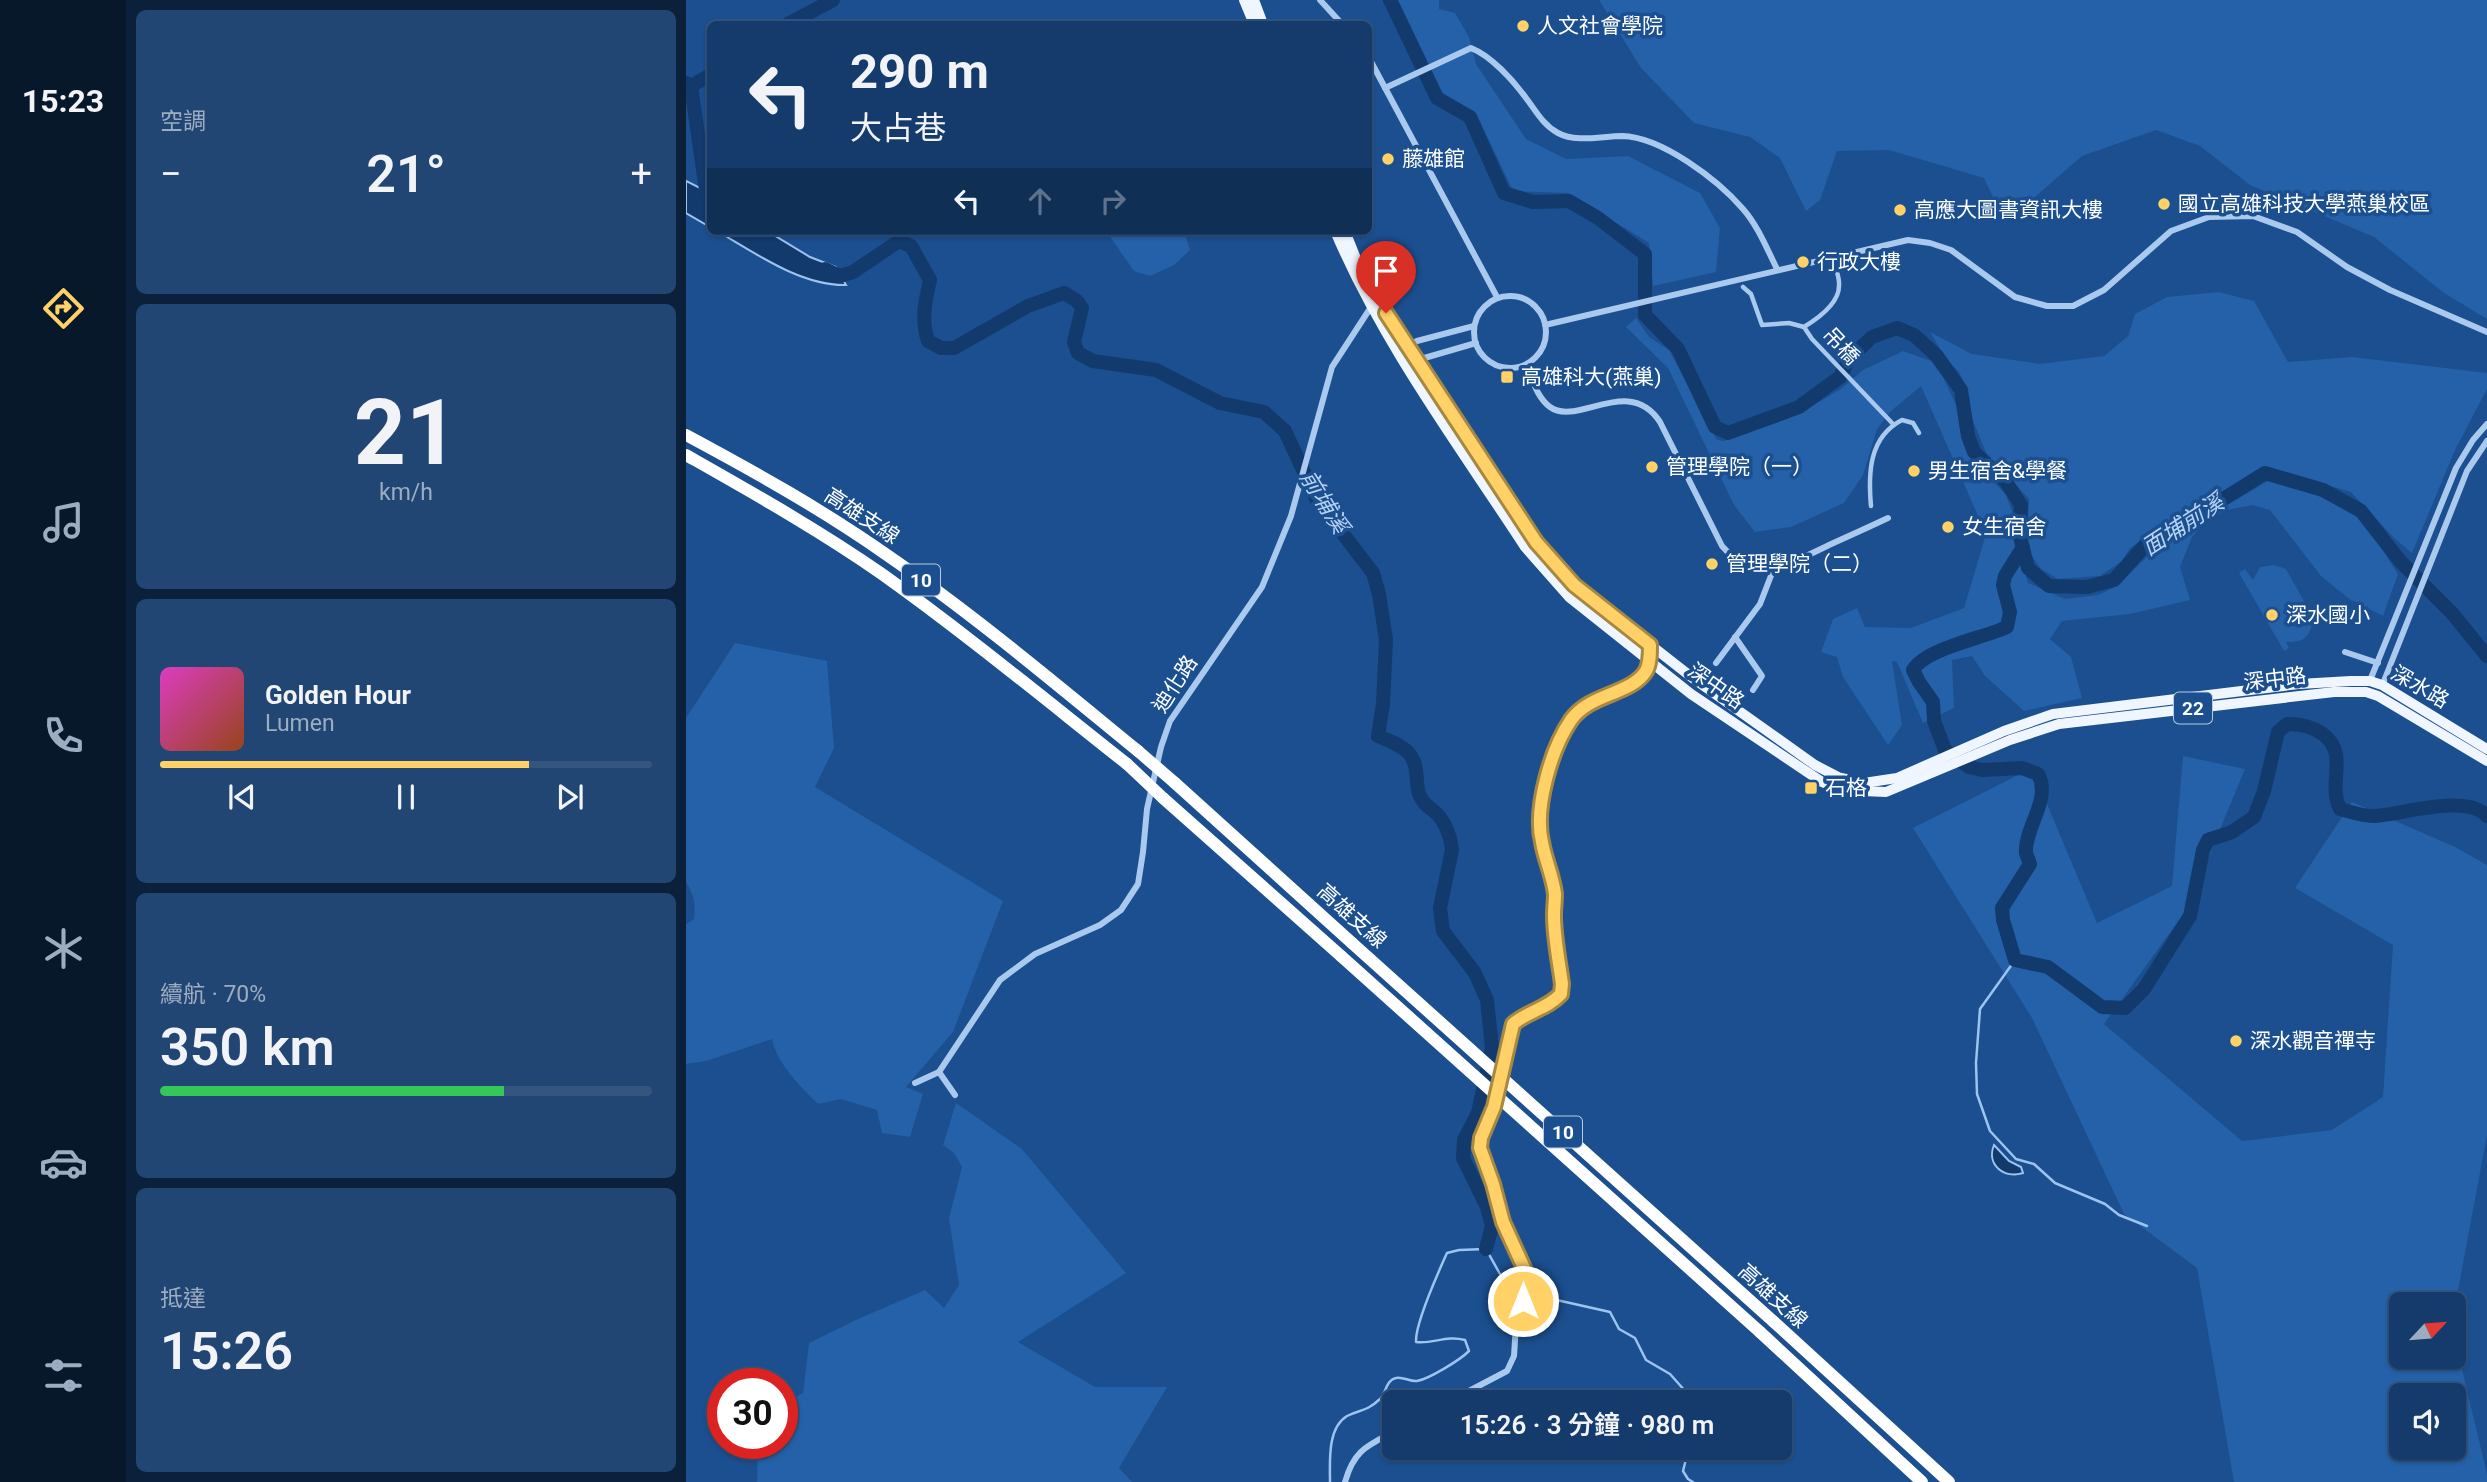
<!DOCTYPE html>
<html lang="zh-TW">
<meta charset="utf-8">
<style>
body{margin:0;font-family:Roboto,"Noto Sans TC",sans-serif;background:#214673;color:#f1f3f6;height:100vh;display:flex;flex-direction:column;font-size:26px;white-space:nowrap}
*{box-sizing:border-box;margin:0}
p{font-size:23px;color:#9dadc1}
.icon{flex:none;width:38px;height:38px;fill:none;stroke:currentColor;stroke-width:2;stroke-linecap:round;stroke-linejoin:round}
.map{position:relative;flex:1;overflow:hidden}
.side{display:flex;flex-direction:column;gap:10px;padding:10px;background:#0b203b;width:560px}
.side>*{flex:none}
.guide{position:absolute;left:21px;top:21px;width:665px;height:214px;border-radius:10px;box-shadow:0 2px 5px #0004,0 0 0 2px #33557e;background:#143b6b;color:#f1f3f6;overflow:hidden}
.needle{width:46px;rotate:64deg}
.buttons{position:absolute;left:1703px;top:1292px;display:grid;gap:14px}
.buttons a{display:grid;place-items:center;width:77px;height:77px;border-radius:10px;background:#143b6b;box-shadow:0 2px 5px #0004,0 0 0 2px #33557e;font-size:35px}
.speed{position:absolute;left:21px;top:1368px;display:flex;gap:14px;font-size:35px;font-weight:700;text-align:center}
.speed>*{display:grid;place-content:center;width:91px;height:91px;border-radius:50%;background:#143b6b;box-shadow:0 2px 5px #0004,0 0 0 2px #33557e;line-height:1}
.speed .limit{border:10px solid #d22;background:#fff;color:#111}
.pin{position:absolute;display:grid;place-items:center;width:60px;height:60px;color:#fff;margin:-72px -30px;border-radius:50% 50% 50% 0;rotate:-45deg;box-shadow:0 0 7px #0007}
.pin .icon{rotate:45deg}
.me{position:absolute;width:77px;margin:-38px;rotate:0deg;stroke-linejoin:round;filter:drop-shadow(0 0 5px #0008)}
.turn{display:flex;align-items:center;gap:24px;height:147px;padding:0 28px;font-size:32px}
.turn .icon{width:91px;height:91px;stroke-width:2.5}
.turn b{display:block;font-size:49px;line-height:60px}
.lanes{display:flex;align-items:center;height:66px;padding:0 28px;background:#0003;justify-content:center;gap:35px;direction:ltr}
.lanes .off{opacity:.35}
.big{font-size:52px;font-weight:600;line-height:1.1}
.side .tile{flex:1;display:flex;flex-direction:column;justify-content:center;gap:10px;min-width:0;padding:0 24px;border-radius:10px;background:#214673}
.side .dial{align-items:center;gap:0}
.dial b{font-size:91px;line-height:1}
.song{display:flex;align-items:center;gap:21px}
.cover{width:84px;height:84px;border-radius:10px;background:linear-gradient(135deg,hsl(310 70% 55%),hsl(20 70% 35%))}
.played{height:7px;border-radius:4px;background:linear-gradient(90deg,#ffd166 75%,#33557e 75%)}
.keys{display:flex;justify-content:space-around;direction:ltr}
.heat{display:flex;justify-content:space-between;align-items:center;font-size:38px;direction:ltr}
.charge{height:10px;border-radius:5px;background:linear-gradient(90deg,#34c759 70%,#33557e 0)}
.trip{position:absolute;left:696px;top:1390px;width:410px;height:70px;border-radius:10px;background:#143b6b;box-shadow:0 2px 5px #0004,0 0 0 2px #33557e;font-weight:600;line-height:70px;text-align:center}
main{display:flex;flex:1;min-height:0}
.tab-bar{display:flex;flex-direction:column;width:126px;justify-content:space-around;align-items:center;background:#08182b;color:#9dadc1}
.tab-bar .icon{width:49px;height:49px}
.tab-bar .selected{color:#ffd166}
.tab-bar b{font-size:32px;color:#f1f3f6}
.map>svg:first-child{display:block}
</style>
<main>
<nav class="tab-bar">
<b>15:23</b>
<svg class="icon selected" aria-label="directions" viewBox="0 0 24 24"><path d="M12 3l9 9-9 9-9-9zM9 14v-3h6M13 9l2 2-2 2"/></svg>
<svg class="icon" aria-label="music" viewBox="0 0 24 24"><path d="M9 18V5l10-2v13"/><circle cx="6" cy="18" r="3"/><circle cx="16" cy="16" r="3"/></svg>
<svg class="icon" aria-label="phone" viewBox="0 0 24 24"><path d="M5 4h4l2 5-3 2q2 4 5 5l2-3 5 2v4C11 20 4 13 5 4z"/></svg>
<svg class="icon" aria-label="climate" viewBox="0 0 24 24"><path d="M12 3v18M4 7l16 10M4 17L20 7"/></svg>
<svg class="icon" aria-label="car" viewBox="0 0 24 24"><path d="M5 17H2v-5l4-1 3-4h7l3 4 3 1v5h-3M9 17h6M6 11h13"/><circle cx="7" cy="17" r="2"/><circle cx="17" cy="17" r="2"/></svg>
<svg class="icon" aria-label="filters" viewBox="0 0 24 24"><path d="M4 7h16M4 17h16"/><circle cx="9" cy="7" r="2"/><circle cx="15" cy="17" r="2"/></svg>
</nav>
<section class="side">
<div class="tile"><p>空調</p>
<div class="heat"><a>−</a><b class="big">21°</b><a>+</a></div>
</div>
<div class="tile dial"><b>21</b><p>km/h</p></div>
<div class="tile">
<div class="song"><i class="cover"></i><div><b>Golden Hour</b><p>Lumen</p></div></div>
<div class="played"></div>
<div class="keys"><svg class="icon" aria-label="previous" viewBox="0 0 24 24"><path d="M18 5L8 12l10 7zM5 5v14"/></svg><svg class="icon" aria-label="pause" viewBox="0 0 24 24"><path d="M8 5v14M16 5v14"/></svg><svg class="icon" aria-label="next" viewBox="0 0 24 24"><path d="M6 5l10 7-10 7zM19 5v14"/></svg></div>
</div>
<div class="tile"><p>續航 · 70%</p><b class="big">350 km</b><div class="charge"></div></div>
<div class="tile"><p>抵達</p><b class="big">15:26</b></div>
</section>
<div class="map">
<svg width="1801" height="1482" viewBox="0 0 1801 1482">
<rect width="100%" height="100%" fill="#1b4f8f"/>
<g fill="#2461a8" fill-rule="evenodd">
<path d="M712,0h41v9l16,4 14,24 7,27 50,75 40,20 62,-3 72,37 20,35 -4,44 -63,14 -4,-43 -81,-50 -55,-2 -36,-76 -33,-19z"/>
<path d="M913,0h888v319l-43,-26 -70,-56 -124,-52 -50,-39 -44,-16 -74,26 -77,67 -21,-45 -95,-28 -52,1 -17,49 -14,11 -26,-53 -30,-21 -56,-14 -53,-55z"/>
<path d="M420,231h78l6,19 -16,15 -24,11 -16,-5z"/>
<path d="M1533,292l35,9 34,61 64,-5 135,16v16l-32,61 -43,103 -17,-14 -44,-47 -84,-24 -93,50 -44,30 -8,13 -22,15 -42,3 -17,-10 -10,-14 -4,-18 2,-38 -43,-46 -14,-35 -6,-31 -7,-15 -13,-13 -16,-27 42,22 68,10 64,-8 24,-20 7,-22 32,-17z"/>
<path d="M950,318l13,19 20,13 48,90 7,1 78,-29 39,-23 22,-19 40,-19 28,10 13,18 12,26 5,29 7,20 38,41 6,16 4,33 12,39 37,16 33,-4 19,-9 41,-40 110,-65c27,8 66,16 88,34 17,15 29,40 42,59l-15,42 -35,-18 -27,-22 -51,-66 -17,-5 -26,5 -21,11 -14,16 -12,30 10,33 -60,14 -68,7 -12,18 21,18 11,41 -58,13 -39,-35 -13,-20 -20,4 2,48 -31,15 -26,-61 -5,-1 10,64 -14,20 -45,-68 -6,-20 -16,-5 12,-33 24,-11 8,19 46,1 53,-20 22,-74 -65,-148 -30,25 -14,18 -14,46 -19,28 -53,24 -36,5 -21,-27 -66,-137 -42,-41z"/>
<path d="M1588,565l12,4 28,50c-6,19 -8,23 -28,23l3,6 -5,3 -45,-78 6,-4 8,11 7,-13z"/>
<path d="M49,643l92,18 7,87 -19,39 188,114 -50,131 -47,55 17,7 -13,43 -28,-4 -5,-23 -36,-11 -23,5c-18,-18 -41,-40 -46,-65l-66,22 -20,3v-140l8,-5c2,-16 0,-23 -8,-37v-164z"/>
<path d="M1497,756l62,13 -58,140 -83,115 138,117 90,-11 51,-33 10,-152 -98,-57 57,-86 103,45 32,18v270l-33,177v-8h-53v52h53v-20l33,138v8h-253l-37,-214 -73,-54 -92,-196 -119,-190 119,-60 65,155 75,-37zM1715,1395h53v52h-53z"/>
<path d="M270,1103l66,46 104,124 -108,69 77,45h72l-48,81 13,14h-375l1,-38h24v-40l21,-11 6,-50 49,-24 67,-29 19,18 15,-23 -10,-67 13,-51 -8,-14 -11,-8z"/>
</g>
<g fill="#123a6d" stroke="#9cc4f0" stroke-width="2">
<path d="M0,181l24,12v34l-24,-14z"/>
<path d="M31,231h50l43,26 26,10 10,18c-45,1 -91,-32 -129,-54z"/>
<path d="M1308,1145l15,16 12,6 2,6c-19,6 -37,-8 -29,-28z"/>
</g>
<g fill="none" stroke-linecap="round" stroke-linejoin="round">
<g stroke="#9cc4f0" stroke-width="2.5">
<path d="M1329,960l-35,49 -4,54 1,31 13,37 26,28 18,5 21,19 50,21 14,11 28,11"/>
<path d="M1003,1447l-6,24 5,8 5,3"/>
<path d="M644,1482c0,-20 -3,-54 17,-66 14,-7 19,-4 33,-17 6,-6 6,-19 16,-21 6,-2 14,4 21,3 12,-2 43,-21 52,-30l-4,-11c-19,-5 -31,4 -49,2 -1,-19 22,-69 31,-89l12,-3 27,-1 14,25 30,20 80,18 9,17 16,9 11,22 24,14 16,18 14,10"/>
</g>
<g stroke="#123a6d" stroke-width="14">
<path d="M704,0l47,98 33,19 34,76 29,9 36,-1 29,17 47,36v61l33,34 37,78 13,6 71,-26 41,-30 9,-18 23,-22 25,-9 17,7 23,21 24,34 7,46 6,16 32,30 15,23 -1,32 8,31 21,18 38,1 27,-7 34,-38 19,-8 98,-61 58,17 38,21 39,50 52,52 35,43"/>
<path d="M102,24l45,-24"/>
<path d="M0,83l5,3 19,-11"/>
<path d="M5,86l15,104 4,15"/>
<path d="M139,269l15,7 13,-4 46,-31 12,5 19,34c-5,21 -9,40 -2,61l13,7h13l74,-42 36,-13 13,8 5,7 -8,34 4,11 15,8 63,9 64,33 44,9 21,19 32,69 56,73 6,21 7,46 -3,64 -5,32c11,5 27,10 33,20 8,12 4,25 8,38 4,11 11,13 18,20 9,9 14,24 15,36l-12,58 3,23 32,42 12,27 5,48 -14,65 -14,27 -1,18 24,49 5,19 -6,23"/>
<path d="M1337,547l-18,29 -2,9 7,27 -3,15c-23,11 -81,21 -94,43l6,12 14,20 1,19 11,29 24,17 13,3 40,-2 16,6c14,25 -14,54 -12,79 1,4 3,7 4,11l-28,44 1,12 12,40 33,7 54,40 23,1 19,-19 46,-73 13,-66 5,-10 24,-8 22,-15 10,-26 14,-59 9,-8c13,0 27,3 37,11 25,20 3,48 16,74 11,3 22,7 33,7 27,-1 93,-23 114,0"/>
</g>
<g stroke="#a9c9ee" stroke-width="4.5">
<path d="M1057,287l8,7 11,31 27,-2 15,4 8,12 81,85"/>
<path d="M1118,327c13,-8 35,-24 35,-41 1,-7 -3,-16 -4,-22"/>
<path d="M1185,506c-3,-33 -2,-69 31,-86l11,3 6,10"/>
</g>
<g stroke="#a9c9ee" stroke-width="6">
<path d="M634,0l22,24"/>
<path d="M682,56l129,241"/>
<path d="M699,88l86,-40c20,8 42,32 55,50 10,13 17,27 32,35 18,10 44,3 64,3 40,1 96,44 121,73 15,17 24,40 34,60"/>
<circle cx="824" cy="332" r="36"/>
<path d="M859,325l363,-85 22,3 21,7 64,47 32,9h26l31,-16 67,-59 38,-14 44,-1 44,16 50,35 43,23 97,42"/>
<path d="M719,347l12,-6 57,-15"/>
<path d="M728,361l62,-18"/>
<path d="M840,365c6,13 11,33 24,42 27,20 79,-33 110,15l62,124c33,38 70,17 107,-1 20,-9 40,-18 59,-27"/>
<path d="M1049,637l27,39 -9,14"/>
<path d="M1659,652l33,11"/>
<path d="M1030,663l44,-59 14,-36"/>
<path d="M1683,683l87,-215 17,-28 14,-16"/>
<path d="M1696,686l85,-215 20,-30"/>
<path d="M253,1072l61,-92 35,-26 65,-29 21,-15 17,-26 5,-32 4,-43 14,-62 9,-26 92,-134 29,-71 41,-149 39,-60"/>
<path d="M253,1072l16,23"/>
<path d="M229,1083l24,-11"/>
<path d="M762,1402l59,-31 7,-15 2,-31 8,-34v-23l-21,-46 -10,-38 -13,-36 1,-10 13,-31 19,-83c15,-13 34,-15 48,-30l1,-10c-3,-23 -8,-46 -8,-69 0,-7 1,-14 1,-21 -2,-18 -10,-34 -13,-52 -8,-34 9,-93 30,-122 26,-38 75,-16 78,-75"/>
<path d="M659,1482c9,-32 22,-36 50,-51"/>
</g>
<g stroke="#f0f6ff" stroke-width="10">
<path d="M558,0l10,24"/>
<path d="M568,0l9,24"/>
<path d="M649,231c48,113 123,213 190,316l44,50 122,97 131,88 18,8 46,2 124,-52 49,-16 275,-32h32l12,4 109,65"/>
<path d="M659,231l18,45 10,17 43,68 120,181 38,43 120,94 121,86 23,12 26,6 33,-5 107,-47 49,-17 246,-30 52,-3h19l12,4 105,64"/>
</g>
<g stroke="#fff" stroke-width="12">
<path d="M0,435c69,37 137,75 201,120 87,60 169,129 251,196"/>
<path d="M0,455c67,38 133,75 196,119 84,60 164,126 245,190"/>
<path d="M489,783l177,160"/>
<path d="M477,798l178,158"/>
<path d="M1088,1322l175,160"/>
<path d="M1074,1332l162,150"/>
</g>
<g stroke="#fff" stroke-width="12">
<path d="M452,751l37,32"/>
<path d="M441,764l36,34"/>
<path d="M666,943l422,379"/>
<path d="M655,956l419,376"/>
</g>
</g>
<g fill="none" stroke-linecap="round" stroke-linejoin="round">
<g stroke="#a68842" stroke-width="18">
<path id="route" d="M700,313l150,229 38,43 76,60c0,9 0,19 -4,26 -15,24 -56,22 -75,49 -20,29 -37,88 -29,122 3,18 11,34 13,52 0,7 -1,14 -1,21 0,23 5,46 8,69l-1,10c-14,15 -33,17 -48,30l-19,83 -13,31 -1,10 13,36 10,38 21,46 -1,33"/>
</g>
<use href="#route" stroke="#ffd166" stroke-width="12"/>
</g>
<g fill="#ffd166" stroke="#1b4f8f" stroke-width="2.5">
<circle cx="837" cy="26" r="7"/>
<circle cx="702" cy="159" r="7"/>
<circle cx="1478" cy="204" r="7"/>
<circle cx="1214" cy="210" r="7"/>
<circle cx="1117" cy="262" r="7"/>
<rect x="814" y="370" width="14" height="14" rx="3.5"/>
<circle cx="966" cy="467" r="7"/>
<circle cx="1228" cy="471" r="7"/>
<circle cx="1262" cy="527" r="7"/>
<circle cx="1026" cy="564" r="7"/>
<circle cx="1586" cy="615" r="7"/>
<rect x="1118" y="781" width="14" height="14" rx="3.5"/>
<circle cx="1550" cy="1041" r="7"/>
</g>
<g text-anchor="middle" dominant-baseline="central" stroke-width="7" stroke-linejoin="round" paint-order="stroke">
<g fill="#1b4f8f" stroke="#bbcadd" stroke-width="2">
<rect x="216" y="564.5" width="38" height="31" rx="5"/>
<rect x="1488" y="692.5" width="38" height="31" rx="5"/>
<rect x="858" y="1116.5" width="38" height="31" rx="5"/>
</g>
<g font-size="19" font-weight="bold" fill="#fff">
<text x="235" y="580">10</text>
<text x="1507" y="708">22</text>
<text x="877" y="1132">10</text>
</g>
<g font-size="21" fill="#fff" stroke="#1b4f8f" text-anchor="start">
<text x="851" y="26">人文社會學院</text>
<text x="716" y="159">藤雄館</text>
<text x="1492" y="204">國立高雄科技大學燕巢校區</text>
<text x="1228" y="210">高應大圖書資訊大樓</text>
<text x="1131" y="262">行政大樓</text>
<text x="835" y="377">高雄科大(燕巢)</text>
<text x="980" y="467">管理學院（一）</text>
<text x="1242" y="471">男生宿舍&amp;學餐</text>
<text x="1276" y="527">女生宿舍</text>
<text x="1040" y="564">管理學院（二）</text>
<text x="1600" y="615">深水國小</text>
<text x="1139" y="788">石格</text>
<text x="1564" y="1041">深水觀音禪寺</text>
</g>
<g font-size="21" fill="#fff" stroke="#1b4f8f">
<text transform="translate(1155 346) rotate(47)">吊橋</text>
<text transform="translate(176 516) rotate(33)">高雄支線</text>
<text transform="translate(1589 679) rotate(-7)">深中路</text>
<text transform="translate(489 684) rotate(-57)">迪化路</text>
<text transform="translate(1030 686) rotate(35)">深中路</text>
<text transform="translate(1734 687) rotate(30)">深水路</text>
<text transform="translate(666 916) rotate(42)">高雄支線</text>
<text transform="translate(1087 1296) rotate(42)">高雄支線</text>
</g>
<g font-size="23" font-style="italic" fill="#b5d3f5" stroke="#1b4f8f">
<text transform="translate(638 502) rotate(58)">前埔溪</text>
<text transform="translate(1497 525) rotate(-33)">面埔前溪</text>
</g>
</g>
</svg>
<div class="buttons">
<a><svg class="needle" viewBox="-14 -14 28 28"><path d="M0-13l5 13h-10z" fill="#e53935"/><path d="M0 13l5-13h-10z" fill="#9dadc1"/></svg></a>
<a><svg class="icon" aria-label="sound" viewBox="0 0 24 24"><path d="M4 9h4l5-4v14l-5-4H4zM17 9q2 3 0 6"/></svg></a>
</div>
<div class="speed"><div class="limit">30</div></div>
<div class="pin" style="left:700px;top:313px;background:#d93025"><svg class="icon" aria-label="arrive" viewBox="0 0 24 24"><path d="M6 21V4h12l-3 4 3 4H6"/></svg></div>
<svg class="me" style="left:837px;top:1301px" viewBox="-20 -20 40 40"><circle r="17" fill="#ffd166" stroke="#fff" stroke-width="3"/><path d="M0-11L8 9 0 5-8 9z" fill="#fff"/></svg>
<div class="trip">15:26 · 3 分鐘 · 980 m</div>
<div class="guide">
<div class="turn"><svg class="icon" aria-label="left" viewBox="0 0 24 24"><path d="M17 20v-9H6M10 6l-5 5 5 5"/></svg><div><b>290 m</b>大占巷</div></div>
<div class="lanes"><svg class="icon" aria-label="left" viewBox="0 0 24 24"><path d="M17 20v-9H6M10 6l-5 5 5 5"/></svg><svg class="icon off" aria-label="ahead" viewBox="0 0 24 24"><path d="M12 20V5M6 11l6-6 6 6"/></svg><svg class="icon off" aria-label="right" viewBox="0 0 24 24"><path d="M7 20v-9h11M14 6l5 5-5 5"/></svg></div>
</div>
</div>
</main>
